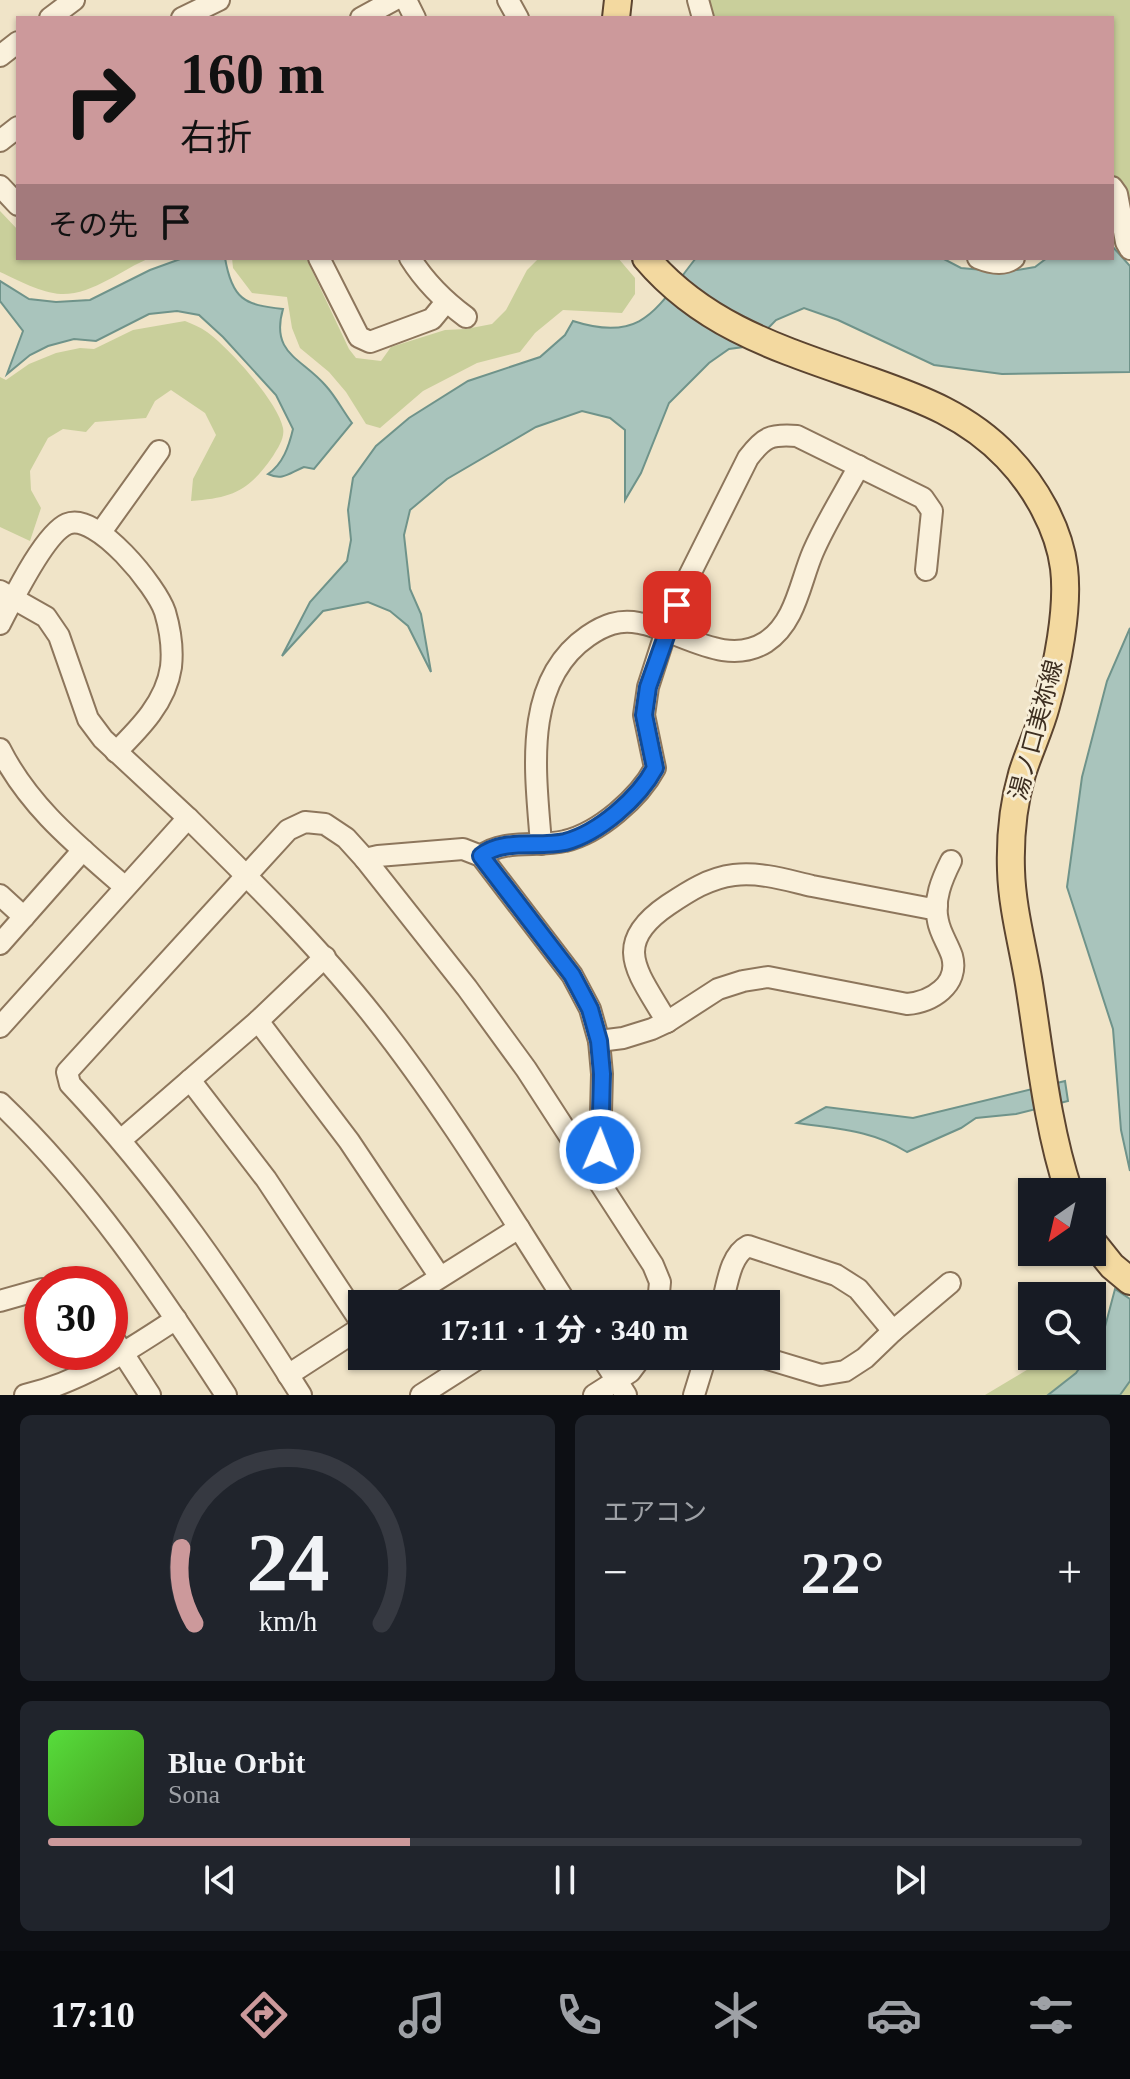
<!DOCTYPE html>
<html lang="ja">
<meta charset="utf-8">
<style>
body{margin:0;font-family:"Times New Roman","Noto Sans JP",serif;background:#20242c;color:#f1f3f6;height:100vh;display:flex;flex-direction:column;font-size:30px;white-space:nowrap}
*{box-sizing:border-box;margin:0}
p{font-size:26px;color:#9ea1a6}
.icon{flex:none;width:44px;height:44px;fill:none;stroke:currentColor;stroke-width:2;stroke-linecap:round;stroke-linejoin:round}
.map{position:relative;height:1395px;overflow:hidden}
.details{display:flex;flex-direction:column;gap:20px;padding:20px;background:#0d0f14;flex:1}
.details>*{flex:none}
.top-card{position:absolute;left:16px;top:16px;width:1098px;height:244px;border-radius:0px;box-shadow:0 2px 6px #0004;background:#cc999b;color:#111;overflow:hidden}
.needle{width:52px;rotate:214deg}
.tools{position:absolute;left:1018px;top:1178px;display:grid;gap:16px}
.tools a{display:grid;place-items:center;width:88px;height:88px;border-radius:0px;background:#171b24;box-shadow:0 2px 6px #0004;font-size:40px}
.speed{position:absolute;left:24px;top:1266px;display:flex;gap:16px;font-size:40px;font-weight:700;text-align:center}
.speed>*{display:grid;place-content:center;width:104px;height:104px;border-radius:50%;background:#171b24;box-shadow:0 2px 6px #0004;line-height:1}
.speed .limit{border:12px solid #d22;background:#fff;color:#111}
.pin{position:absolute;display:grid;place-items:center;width:68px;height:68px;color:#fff;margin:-34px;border-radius:16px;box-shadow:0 4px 12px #0006}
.me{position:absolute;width:88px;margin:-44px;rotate:1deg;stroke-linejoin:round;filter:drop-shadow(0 0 6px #0008)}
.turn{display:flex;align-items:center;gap:28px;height:168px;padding:0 32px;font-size:36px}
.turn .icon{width:104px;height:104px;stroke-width:2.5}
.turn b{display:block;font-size:56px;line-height:68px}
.then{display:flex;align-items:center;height:76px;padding:0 32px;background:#0003;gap:16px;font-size:30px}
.big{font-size:60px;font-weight:700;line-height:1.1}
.details .widget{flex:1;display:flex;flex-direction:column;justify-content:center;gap:12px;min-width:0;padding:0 28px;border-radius:12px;background:#20242c}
.details .dial{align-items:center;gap:0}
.dial svg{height:208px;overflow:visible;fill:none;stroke:#363941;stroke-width:7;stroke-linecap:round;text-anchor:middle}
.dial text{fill:#f1f3f6;stroke:none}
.song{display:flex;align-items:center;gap:24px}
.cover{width:96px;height:96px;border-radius:12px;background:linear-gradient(135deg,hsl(110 70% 55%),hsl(100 70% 35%))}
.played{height:8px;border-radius:4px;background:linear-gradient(90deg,#cc999b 35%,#363941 35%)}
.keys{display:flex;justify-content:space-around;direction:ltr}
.heat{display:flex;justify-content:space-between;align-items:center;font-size:44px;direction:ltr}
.details .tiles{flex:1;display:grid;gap:20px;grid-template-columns:1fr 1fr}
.widget:last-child{grid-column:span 2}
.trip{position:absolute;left:348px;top:1290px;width:432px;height:80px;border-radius:0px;background:#171b24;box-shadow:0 2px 6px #0004;font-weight:700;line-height:80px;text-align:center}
.tab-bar{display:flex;height:128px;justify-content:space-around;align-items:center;background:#090b0e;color:#9ea1a6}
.tab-bar .icon{width:56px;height:56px}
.tab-bar .current{color:#cc999b}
.tab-bar b{font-size:36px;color:#f1f3f6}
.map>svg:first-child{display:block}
</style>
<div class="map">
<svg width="1130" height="1395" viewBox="0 0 1130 1395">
<rect width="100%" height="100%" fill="#f0e4c8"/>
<g fill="#c9cf9b">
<path d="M702,0h428v220l-18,-38v-164h-404z"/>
<path d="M0,211l18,19v28h132c-28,11 -57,37 -89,36 -20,-1 -43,-14 -61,-22z"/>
<path d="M232,258h74l43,91 7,9 25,3 10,-14 54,-17 21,-1 26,-5 14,-14 21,-40 12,-12h79l17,20v16l-13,19 -59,-3 -28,23 -15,19 -43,11 -54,28 -43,37 -14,-4 -20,-32 -17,-20 -29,-24 -8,-20 -5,-31 -35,-4 -19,-25z"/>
<path d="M185,321c7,3 15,6 22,11 22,16 71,70 76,96 2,10 -5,20 -10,28 -24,35 -40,42 -82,45l2,-22 23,-44 -11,-22 -34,-23 -16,11 -9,17 -51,4 -9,10 -23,-3 -15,9 -18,33 1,19 10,18 -11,33 -30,-14v-150l6,3 23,-16 27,-11 24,-5 14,1 39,-19z"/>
<path d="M1105,1324l25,11v60h-145l65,-39h42v-24z"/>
</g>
<g fill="#a9c4bc" stroke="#6f938a" stroke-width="2">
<path d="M1112,246l18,20v106l-128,2 -68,-9 -96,-45 -34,-12 -28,12 -25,26 -22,3 -20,14 -40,40 -28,70 -16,27v-70l-15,-12 -28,-7 -46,16 -89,52 -37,31 -6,25 6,54 11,25 10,58 -23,-46 -18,-15 -22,-9 -45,9 -41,45 28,-54 37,-41 4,-21 -3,-30 5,-32 23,-32 33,-28 59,-37 72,-24 25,-22 8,-14c71,23 84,-14 123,-63h246l19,10 44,4 30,-5 12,-9h65z"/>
<path d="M183,258h42c7,41 19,47 58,51 -13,45 19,49 43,77 10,11 17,25 26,37l-38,46 -10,-2c-15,6 -21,14 -36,7 15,-10 21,-28 25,-45l-17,-34 -53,-58 -24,-22 -22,-4 -28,3 -53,27 -22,-2 -26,7 -18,9 -23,19 16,-43 -23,-30v-20l29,18 27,3 34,-2 60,-30z"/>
<path d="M1130,628v543l-9,-41 -8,-101 -46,-142 15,-110 25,-96z"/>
<path d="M1065,1081l3,20 -52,13 -40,4 -15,10 -54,24c-34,-22 -70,-23 -110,-29l29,-16 87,11z"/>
<path d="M1115,1289l15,10v82l-10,14h-72l28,-22 12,-17h4v-5l10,-13z"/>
</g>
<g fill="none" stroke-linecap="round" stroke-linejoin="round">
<g stroke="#8d765c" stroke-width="24">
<g id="minor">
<path d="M406,0l9,18"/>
<path d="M508,0l10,18"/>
<path d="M698,0l5,18"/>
<path d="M50,18l24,-18"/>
<path d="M182,18l37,-18"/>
<path d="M361,18l33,-18"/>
<path d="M0,56l18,-14"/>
<path d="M0,141l18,-14"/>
<path d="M0,186l18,19"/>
<path d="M1112,187l5,7 9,48 4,7"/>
<path d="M319,258l40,79 11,5 62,-23 14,-17"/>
<path d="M410,258c15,24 33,42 56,59"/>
<path d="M978,258c12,5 26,8 36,0"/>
<path d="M101,532l58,-81"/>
<path d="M0,591l46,26 13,19 29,83 15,20 85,79 -188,209"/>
<path d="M0,624c12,-23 44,-90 67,-100 29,-13 90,63 98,88 5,17 8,37 6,55 -5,35 -31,61 -55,85"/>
<path d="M0,749c29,58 77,96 125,138"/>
<path d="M188,818c65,64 130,128 186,199 72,91 131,190 193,287"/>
<path d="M541,844c-5,-69 -20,-162 47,-208 16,-11 31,-17 51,-13 41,7 86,45 127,19 30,-20 34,-60 47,-90 13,-30 31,-58 46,-86"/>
<path d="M481,856c23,-18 57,-8 84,-15 34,-8 74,-43 90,-73l-11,-53 4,-28 18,-56 21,-51 61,-122c16,-21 22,-24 49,-22l126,62 9,13 -6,59"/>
<path d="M365,859l13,-3 85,-7 18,7 91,119 18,34 9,32 3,33 -2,76 -13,15"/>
<path d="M0,895l24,22"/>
<path d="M0,944l83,-94"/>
<path d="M258,1021l91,120 91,136"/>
<path d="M667,1022c-28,-49 -58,-77 1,-117 21,-14 41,-27 66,-30 28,-3 52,5 78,11 38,7 77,15 115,22l10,-2"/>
<path d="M599,1041l24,-3 29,-9 15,-7 51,-33 25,-8 25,-4 139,27c24,-2 53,-19 45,-48 -4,-12 -12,-23 -14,-35 -5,-21 4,-42 13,-60"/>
<path d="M190,1080l76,99 96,145"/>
<path d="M0,1103c89,85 159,189 226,292"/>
<path d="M122,1139l136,-118 67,-64"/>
<path d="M54,1284l11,-5 9,5"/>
<path d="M0,1301l42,-12"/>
<path d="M398,1304l121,-76"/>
<path d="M722,1304c5,-18 8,-49 26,-58l88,29 22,14 35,42"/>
<path d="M110,1333l40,62"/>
<path d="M601,1356l25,39"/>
<path d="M758,1356l63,19 24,-4 20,-13 28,-27 57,-48"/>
<path d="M288,1375l74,-48"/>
<path d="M25,1395c56,-13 104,-45 151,-76"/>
<path d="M301,1395c-71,-113 -140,-214 -231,-311l-3,-12 221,-242 17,-8 20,2 21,14 19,21 102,129 59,81 127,196 7,17 -2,22"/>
<path d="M421,1395l61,-39"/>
<path d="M594,1395l36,-23 12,-16"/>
<path d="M694,1395l12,-39"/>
</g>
</g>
<g stroke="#5b4430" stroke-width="30">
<g id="major">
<path d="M616,18l2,-18"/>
<path d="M646,258c60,71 141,93 225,123 51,18 97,35 136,76 28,29 52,71 57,111 5,41 -7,99 -18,138 -6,23 -17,45 -24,68 -9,31 -12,65 -11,96 1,38 12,77 18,114 11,69 18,142 40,208"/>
<path d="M1092,1241l20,25 18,15"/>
</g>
</g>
<use href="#minor" stroke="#faf1dc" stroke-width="20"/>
<use href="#major" stroke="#f3d9a0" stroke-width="26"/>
</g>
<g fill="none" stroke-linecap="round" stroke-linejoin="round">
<g stroke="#114b97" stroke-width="20">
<path id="route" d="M600,1150l2,-76 -3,-33 -9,-32 -18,-34 -91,-119c22,-18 57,-8 84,-14 34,-9 74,-44 90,-74l-11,-53 4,-28 29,-82"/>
</g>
<use href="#route" stroke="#1a73e8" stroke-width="14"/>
</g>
<g text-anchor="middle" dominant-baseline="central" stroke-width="6" stroke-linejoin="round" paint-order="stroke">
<g font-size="24" fill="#3d2e20" stroke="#f7eed8">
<text transform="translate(1036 730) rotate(-75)">湯ノ口美祢線</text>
</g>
</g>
</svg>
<div class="tools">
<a><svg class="needle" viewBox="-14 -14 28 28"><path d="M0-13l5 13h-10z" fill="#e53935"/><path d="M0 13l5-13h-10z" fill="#9ea1a6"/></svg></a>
<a><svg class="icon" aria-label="search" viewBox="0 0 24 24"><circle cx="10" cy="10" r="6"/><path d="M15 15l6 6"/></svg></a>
</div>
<div class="speed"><div class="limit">30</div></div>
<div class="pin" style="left:677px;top:605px;background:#d93025"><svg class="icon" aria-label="arrive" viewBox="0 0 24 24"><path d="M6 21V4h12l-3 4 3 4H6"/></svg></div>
<svg class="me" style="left:600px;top:1150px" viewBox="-20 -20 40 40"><circle r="17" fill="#1a73e8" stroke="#fff" stroke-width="3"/><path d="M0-11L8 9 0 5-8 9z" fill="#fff"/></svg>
<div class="trip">17:11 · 1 分 · 340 m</div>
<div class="top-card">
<div class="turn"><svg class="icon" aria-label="right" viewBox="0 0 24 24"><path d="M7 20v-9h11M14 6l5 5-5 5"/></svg><div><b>160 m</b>右折</div></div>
<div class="then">その先<svg class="icon" aria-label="arrive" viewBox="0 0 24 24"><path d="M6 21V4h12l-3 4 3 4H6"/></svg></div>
</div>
</div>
<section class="details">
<div class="tiles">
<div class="widget dial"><svg viewBox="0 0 100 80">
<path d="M14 69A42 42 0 1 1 86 69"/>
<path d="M14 69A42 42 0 0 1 9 40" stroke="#cc999b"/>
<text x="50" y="56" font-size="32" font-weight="700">24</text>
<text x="50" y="72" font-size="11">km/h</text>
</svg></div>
<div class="widget"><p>エアコン</p>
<div class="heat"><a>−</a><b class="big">22°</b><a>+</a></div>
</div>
<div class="widget">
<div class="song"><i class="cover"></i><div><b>Blue Orbit</b><p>Sona</p></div></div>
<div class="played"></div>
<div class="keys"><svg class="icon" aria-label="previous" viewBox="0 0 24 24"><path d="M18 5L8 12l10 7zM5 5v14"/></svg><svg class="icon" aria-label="pause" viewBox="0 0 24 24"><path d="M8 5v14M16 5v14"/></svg><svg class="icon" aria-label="next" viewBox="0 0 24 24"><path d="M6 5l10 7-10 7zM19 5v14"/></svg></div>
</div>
</div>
</section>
<nav class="tab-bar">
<b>17:10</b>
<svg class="icon current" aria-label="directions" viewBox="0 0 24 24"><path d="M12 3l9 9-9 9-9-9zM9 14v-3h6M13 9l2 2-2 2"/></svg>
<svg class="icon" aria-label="music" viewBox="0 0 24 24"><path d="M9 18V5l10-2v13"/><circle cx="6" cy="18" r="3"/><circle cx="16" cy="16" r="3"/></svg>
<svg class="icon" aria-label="phone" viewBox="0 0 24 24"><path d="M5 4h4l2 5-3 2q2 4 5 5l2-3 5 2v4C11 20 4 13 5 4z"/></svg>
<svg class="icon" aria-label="climate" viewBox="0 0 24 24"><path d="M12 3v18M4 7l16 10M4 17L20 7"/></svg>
<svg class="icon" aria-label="car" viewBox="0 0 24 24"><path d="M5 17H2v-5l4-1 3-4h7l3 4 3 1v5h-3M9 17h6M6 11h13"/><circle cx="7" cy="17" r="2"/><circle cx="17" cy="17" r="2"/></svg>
<svg class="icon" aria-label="filters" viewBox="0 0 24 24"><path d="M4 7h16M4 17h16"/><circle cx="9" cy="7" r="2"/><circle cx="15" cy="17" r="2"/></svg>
</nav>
